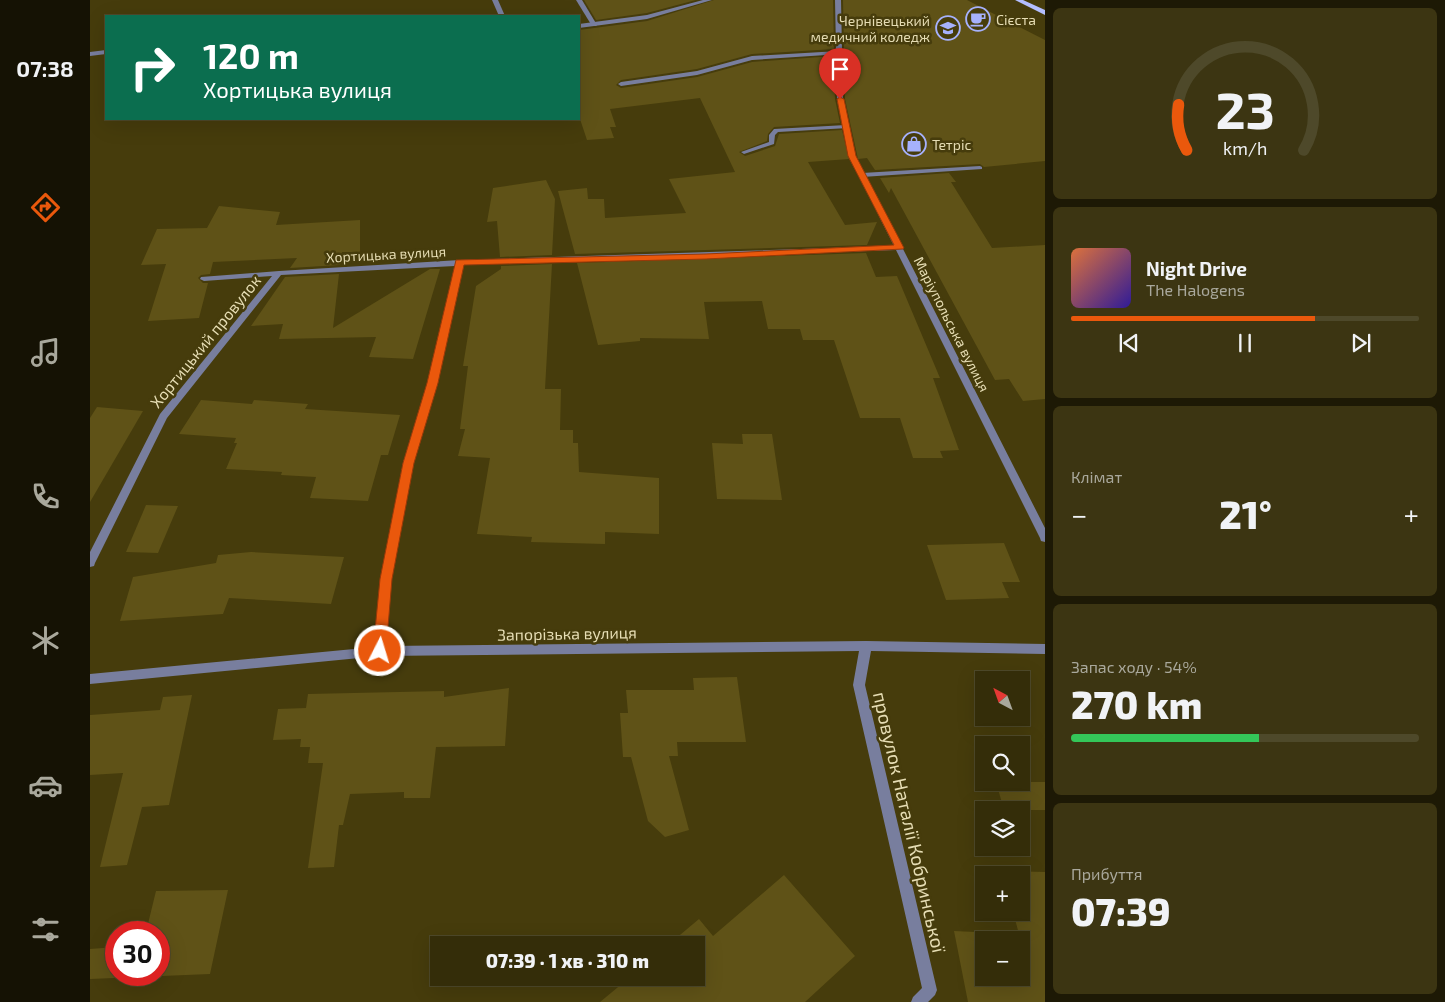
<!DOCTYPE html>
<html lang="uk">
<meta charset="utf-8">
<style>
body{margin:0;font-family:"Exo 2",sans-serif;background:#3c3512;color:#f1f3f6;height:100vh;display:flex;flex-direction:column;font-size:19px;white-space:nowrap}
*{box-sizing:border-box;margin:0}
p{font-size:16px;color:#a9a89c}
.icon{flex:none;width:28px;height:28px;fill:none;stroke:currentColor;stroke-width:2;stroke-linecap:round;stroke-linejoin:round}
.map{position:relative;flex:1;overflow:hidden}
.sheet{display:flex;flex-direction:column;gap:8px;padding:8px;background:#1d1905;width:400px}
.sheet>*{flex:none}
.hud{position:absolute;left:15px;top:15px;width:475px;height:105px;border-radius:0px;box-shadow:0 5px 20px #0002,0 0 0 1px #4e492a;background:#0b6e4f;color:#fff;overflow:hidden}
.needle{width:32px;rotate:319deg}
.buttons{position:absolute;left:885px;top:671px;display:grid;gap:10px}
.buttons a{display:grid;place-items:center;width:55px;height:55px;border-radius:0px;background:#342d09;box-shadow:0 5px 20px #0002,0 0 0 1px #4e492a;font-size:25px}
.speed{position:absolute;left:15px;top:921px;display:flex;gap:10px;font-size:25px;font-weight:700;text-align:center}
.speed>*{display:grid;place-content:center;width:65px;height:65px;border-radius:50%;background:#342d09;box-shadow:0 5px 20px #0002,0 0 0 1px #4e492a;line-height:1}
.speed .limit{border:8px solid #d22;background:#fff;color:#111}
.pin{position:absolute;display:grid;place-items:center;width:42px;height:42px;color:#fff;margin:-51px -21px;border-radius:50% 50% 50% 0;rotate:-45deg;box-shadow:0 0 5px #0007}
.pin .icon{rotate:45deg}
.me{position:absolute;width:55px;margin:-28px;rotate:5deg;stroke-linejoin:round;filter:drop-shadow(0 0 4px #0008)}
.turn{display:flex;align-items:center;gap:18px;height:105px;padding:0 15px;font-size:22px}
.turn .icon{width:65px;height:65px;stroke-width:2.5}
.turn b{display:block;font-size:35px;line-height:42px}
.big{font-size:38px;font-weight:800;line-height:1.1}
.sheet .tile{flex:1;display:flex;flex-direction:column;justify-content:center;gap:8px;min-width:0;padding:0 18px;border-radius:8px;background:#3c3512}
.sheet .dial{align-items:center;gap:0}
.dial svg{height:130px;overflow:visible;fill:none;stroke:#4e492a;stroke-width:7;stroke-linecap:round;text-anchor:middle}
.dial text{fill:#f1f3f6;stroke:none}
.song{display:flex;align-items:center;gap:15px}
.cover{width:60px;height:60px;border-radius:8px;background:linear-gradient(135deg,hsl(20 70% 55%),hsl(250 70% 35%))}
.played{height:5px;border-radius:2px;background:linear-gradient(90deg,#ea580c 70%,#4e492a 70%)}
.keys{display:flex;justify-content:space-around;direction:ltr}
.heat{display:flex;justify-content:space-between;align-items:center;font-size:28px;direction:ltr}
.charge{height:8px;border-radius:4px;background:linear-gradient(90deg,#34c759 54%,#4e492a 0)}
.trip{position:absolute;left:340px;top:936px;width:275px;height:50px;border-radius:0px;background:#342d09;box-shadow:0 5px 20px #0002,0 0 0 1px #4e492a;font-weight:800;line-height:50px;text-align:center}
main{display:flex;flex:1;min-height:0}
.tabs{display:flex;flex-direction:column;width:90px;justify-content:space-around;align-items:center;background:#151204;color:#a9a89c}
.tabs .icon{width:35px;height:35px}
.tabs .current{color:#ea580c}
.tabs b{font-size:22px;color:#f1f3f6}
.map>svg:first-child{display:block}
</style>
<main>
<nav class="tabs">
<b>07:38</b>
<svg class="icon current" aria-label="directions" viewBox="0 0 24 24"><path d="M12 3l9 9-9 9-9-9zM9 14v-3h6M13 9l2 2-2 2"/></svg>
<svg class="icon" aria-label="music" viewBox="0 0 24 24"><path d="M9 18V5l10-2v13"/><circle cx="6" cy="18" r="3"/><circle cx="16" cy="16" r="3"/></svg>
<svg class="icon" aria-label="phone" viewBox="0 0 24 24"><path d="M5 4h4l2 5-3 2q2 4 5 5l2-3 5 2v4C11 20 4 13 5 4z"/></svg>
<svg class="icon" aria-label="climate" viewBox="0 0 24 24"><path d="M12 3v18M4 7l16 10M4 17L20 7"/></svg>
<svg class="icon" aria-label="car" viewBox="0 0 24 24"><path d="M5 17H2v-5l4-1 3-4h7l3 4 3 1v5h-3M9 17h6M6 11h13"/><circle cx="7" cy="17" r="2"/><circle cx="17" cy="17" r="2"/></svg>
<svg class="icon" aria-label="filters" viewBox="0 0 24 24"><path d="M4 7h16M4 17h16"/><circle cx="9" cy="7" r="2"/><circle cx="15" cy="17" r="2"/></svg>
</nav>
<div class="map">
<svg width="955" height="1002" viewBox="0 0 955 1002">
<rect width="100%" height="100%" fill="#463c0c"/>
<g fill="#5f5217" fill-rule="evenodd">
<path d="M494,0h112l-49,13 -51,7z"/>
<path d="M624,0h119l1,49 -82,5 -55,15 -76,11 -5,5 5,3 76,-11 55,-15 82,-6 1,43 5,24 -66,4 -6,7 -1,7 -28,11 6,4 30,-10 4,-12 63,-4 7,29 -41,3 37,63 32,-3 -10,23 -292,9 -17,-63 29,-3 1,11h16l1,19 81,-5 -17,-34 66,-7 -35,-74 -90,11 6,18h-6l4,11 -27,2 -8,-24v-86l68,-9z"/>
<path d="M753,0h124l78,40v121l-61,6 -4,-3 -105,6 -8,-12 -9,1 -13,-60z"/>
<path d="M859,173l7,9h-5l41,66 53,-3v154l-22,2 -14,-22 -14,1 -104,-192 -2,5 -9,-15z"/>
<path d="M456,180l9,19 -3,56 -52,2 -3,-36 -10,1 6,-34z"/>
<path d="M129,206l61,6 -4,13 84,-5v32h-18l-2,13 -50,3 7,-10 -84,4 -3,12 -9,1 -3,3 5,5h5l-9,35 -51,3 18,-57 -25,1 16,-36 50,-1z"/>
<path d="M776,253l10,24 21,-1 43,102h-7l26,72 -19,1 3,7h-30l-13,-40h-40l-26,-78h-31l-3,-11h-32l-6,-28 -58,1 5,37 -69,-1v3l-42,4 -21,-82z"/>
<path d="M462,264l-7,125h16l-1,41h13v13h5l1,29 80,6v56l-54,-2v12l-74,-2 1,-5 -55,-3 13,-76 -32,-2 7,-27h-5l8,-63h-5l13,-80 25,-17v-3z"/>
<path d="M340,269h10l-27,90 -44,-2 7,-20 -97,2 4,-15 -32,2 34,-49 54,-3 -6,54z"/>
<path d="M111,400l51,4 2,-4 54,4 -3,5 95,6 -12,40h-7l-13,46 -58,-3 6,-21 -35,-2 1,-3 -56,-3 11,-26h-3l2,-5 -57,-4z"/>
<path d="M7,407l46,4 -53,91v-84z"/>
<path d="M652,434h30l10,66 -65,-1 -5,-56 31,1z"/>
<path d="M56,505l32,1 -20,47 -32,-1z"/>
<path d="M914,543l16,39h-18l7,16 -63,2 -19,-55z"/>
<path d="M161,552l93,5 -13,47 -102,-6 -6,16 -103,7 13,-44 83,-14 2,-8z"/>
<path d="M647,677l9,65h-69l1,14h-9l20,74 -24,7 -17,-16 -17,-64h-8l-3,-44h8l-2,-23h68l-1,-12z"/>
<path d="M419,688l-4,58 -69,1 -6,51h-26v-6l-54,2 -7,31h-4l-5,42 -26,1 15,-105h-15l2,-16h-10l1,-8 -28,1 5,-31 28,-1 2,-14 136,-3v6z"/>
<path d="M102,695l-23,110 -27,2 -15,58 -27,2 23,-94 -33,2v-60l70,-5 3,-13z"/>
<path d="M906,782h49v28h-41z"/>
<path d="M910,871l45,1v130h-77l-14,-71 65,3 -6,-22h8v-37h-20zM894,940h37v38h-37z"/>
<path d="M694,875l71,81 -50,46h-205l29,-24h67v-33h-28l31,-26 14,17z"/>
<path d="M138,890l-18,84 -120,5v-30l26,-2v28h43v-43h-13l10,-41z"/>
</g>
<g fill="none" stroke-linecap="round" stroke-linejoin="round">
<g fill="#787e9e" fill-rule="evenodd">
<path d="M486,0h6l15,25 -1,1h-4z"/>
<path d="M749,51l2,1v2l-89,6 -55,15 -76,11 -3,-2 3,-2 76,-11 55,-15z"/>
<path d="M756,125l2,1v2l-70,4 -3,3 -1,9 -30,10 -3,-2 28,-10v-7l5,-6z"/>
<path d="M890,166l2,1v2l-120,8 -4,-2 4,-2z"/>
</g>
<g fill="#787e9e" fill-rule="evenodd">
<path d="M402,0h6l7,16h-6z"/>
<path d="M613,0h9l-65,19 -68,9v-4l68,-9z"/>
<path d="M745,0h6l2,99 12,57 46,90 3,2 -1,1 142,279v14l-4,-1 -1,-3 -144,-288 -433,15 -27,118 -23,80 -22,116 -5,67 480,-5 179,3v10l-174,-3 -6,34 72,305 -2,5 -7,7h-17l2,-5 9,-9 -69,-303 6,-34 -479,5 -290,28v-10l285,-27 6,-68 22,-116 25,-80 27,-117 -174,9 -114,143 -72,145 -1,3 -4,1v-15l70,-138 112,-138 -68,5 -4,-2 1,-2 78,-6 181,-11 434,-14 -45,-90 -12,-57z"/>
<path d="M16,50v4l-16,2v-4z"/>
</g>
<path fill="#b3beff" fill-rule="evenodd" d="M925,0h8l22,10v5z"/>
</g>
<path fill="#ea580c" stroke="#983908" d="M750,97l4,2 12,57 48,92 -1,1 -197,10 -242,6 -26,118 -24,80 -22,116 -6,72 -2,4h-9l-2,-4 7,-72 23,-116 24,-80 29,-123 250,-6 188,-9 -46,-89 -11,-57z"/>
<defs>
<g id="cafe-ring" transform="scale(1.25)"><circle r="9.5" fill="#463c0c" stroke="#a6b1fc" stroke-width="1.5"/><path d="M-5.5-4.5H6V0H3Q3 3.5 0 3.5H-2.5Q-5.5 3.5-5.5 0ZM3-3.2v2h1.7v-2ZM-6 4.5H4V6H-6Z" fill="#a6b1fc"/></g>
<g id="university-ring" transform="scale(1.25)"><circle r="9.5" fill="#463c0c" stroke="#a6b1fc" stroke-width="1.5"/><path d="M0-5L7-2L0 1L-7-2ZM-4 1L0 2.5L4 1V4Q0 6-4 4Z" fill="#a6b1fc"/></g>
<g id="shop-ring" transform="scale(1.25)"><circle r="9.5" fill="#463c0c" stroke="#a6b1fc" stroke-width="1.5"/><path d="M-5-2.5h2.3a2.7 3.5 0 0 1 5.4 0H5L5.5 6h-11ZM-1.5-2.5h3a1.5 2.3 0 0 0-3 0Z" fill="#a6b1fc"/></g>
</defs>
<g fill-rule="evenodd">
<use href="#cafe-ring" x="888" y="19"/>
<use href="#university-ring" x="858" y="28"/>
<use href="#shop-ring" x="824" y="144"/>
</g>
<g text-anchor="middle" dominant-baseline="central" stroke-width="5" stroke-linejoin="round" paint-order="stroke">
<g font-size="14" fill="#e6ddb4" stroke="#463c0c" text-anchor="start">
<text x="906" y="19">Сієста</text>
<text x="840" y="20" text-anchor="end">Чернівецький<tspan x="840" dy="16">медичний коледж</tspan></text>
<text x="842" y="144">Тетріс</text>
</g>
<g font-size="14" fill="#e6ddb4" stroke="#463c0c">
<text transform="translate(296 254) rotate(-3)">Хортицька вулиця</text>
<text transform="translate(862 324) rotate(63)">Маріупольська вулиця</text>
</g>
<g font-size="16" fill="#e6ddb4" stroke="#463c0c">
<text transform="translate(115 341) rotate(-51)">Хортицький провулок</text>
<text transform="translate(477 633) rotate(-1)">Запорізька вулиця</text>
</g>
<g font-size="19" fill="#e6ddb4" stroke="#463c0c">
<text transform="translate(820 822) rotate(77)">провулок Наталії Кобринської</text>
</g>
</g>
</svg>
<div class="buttons">
<a><svg class="needle" viewBox="-14 -14 28 28"><path d="M0-13l5 13h-10z" fill="#e53935"/><path d="M0 13l5-13h-10z" fill="#a9a89c"/></svg></a>
<a><svg class="icon" aria-label="search" viewBox="0 0 24 24"><circle cx="10" cy="10" r="6"/><path d="M15 15l6 6"/></svg></a>
<a><svg class="icon" aria-label="layers" viewBox="0 0 24 24"><path d="M12 4l9 5-9 5-9-5zM3 14l9 5 9-5"/></svg></a>
<a>+</a>
<a>−</a>
</div>
<div class="speed"><div class="limit">30</div></div>
<div class="pin" style="left:750px;top:99px;background:#d93025"><svg class="icon" aria-label="arrive" viewBox="0 0 24 24"><path d="M6 21V4h12l-3 4 3 4H6"/></svg></div>
<svg class="me" style="left:290px;top:651px" viewBox="-20 -20 40 40"><circle r="17" fill="#ea580c" stroke="#fff" stroke-width="3"/><path d="M0-11L8 9 0 5-8 9z" fill="#fff"/></svg>
<div class="trip">07:39 · 1 хв · 310 m</div>
<div class="hud">
<div class="turn"><svg class="icon" aria-label="right" viewBox="0 0 24 24"><path d="M7 20v-9h11M14 6l5 5-5 5"/></svg><div><b>120 m</b>Хортицька вулиця</div></div>
</div>
</div>
<section class="sheet">
<div class="tile dial"><svg viewBox="0 0 100 80">
<path d="M14 69A42 42 0 1 1 86 69"/>
<path d="M14 69A42 42 0 0 1 9 41" stroke="#ea580c"/>
<text x="50" y="56" font-size="32" font-weight="700">23</text>
<text x="50" y="72" font-size="11">km/h</text>
</svg></div>
<div class="tile">
<div class="song"><i class="cover"></i><div><b>Night Drive</b><p>The Halogens</p></div></div>
<div class="played"></div>
<div class="keys"><svg class="icon" aria-label="previous" viewBox="0 0 24 24"><path d="M18 5L8 12l10 7zM5 5v14"/></svg><svg class="icon" aria-label="pause" viewBox="0 0 24 24"><path d="M8 5v14M16 5v14"/></svg><svg class="icon" aria-label="next" viewBox="0 0 24 24"><path d="M6 5l10 7-10 7zM19 5v14"/></svg></div>
</div>
<div class="tile"><p>Клімат</p>
<div class="heat"><a>−</a><b class="big">21°</b><a>+</a></div>
</div>
<div class="tile"><p>Запас ходу · 54%</p><b class="big">270 km</b><div class="charge"></div></div>
<div class="tile"><p>Прибуття</p><b class="big">07:39</b></div>
</section>
</main>
